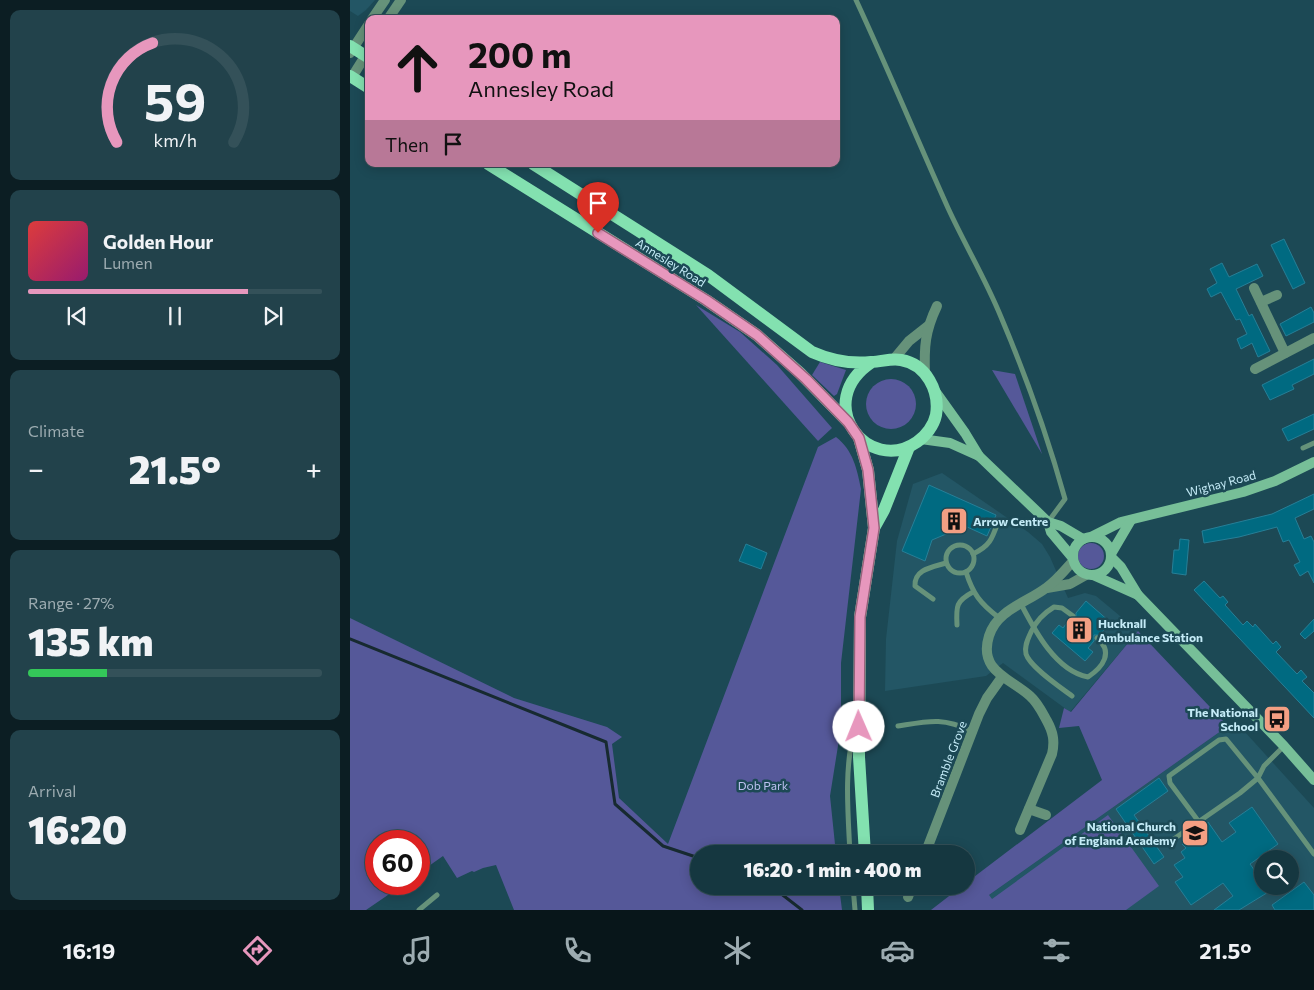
<!DOCTYPE html>
<meta charset="utf-8">
<style>
body{margin:0;font-family:Commissioner,sans-serif;background:#22424b;color:#f1f3f6;height:100vh;display:flex;flex-direction:column;font-size:19px;white-space:nowrap}
*{box-sizing:border-box;margin:0}
p{font-size:16px;color:#9dacb1}
.icon{flex:none;width:28px;height:28px;fill:none;stroke:currentColor;stroke-width:2;stroke-linecap:round;stroke-linejoin:round}
.map{position:relative;flex:1;overflow:hidden}
.details{display:flex;flex-direction:column;gap:10px;padding:10px;background:#0c1e23;width:350px}
.details>*{flex:none}
.guide{position:absolute;left:15px;top:15px;width:475px;height:152px;border-radius:10px;box-shadow:0 2px 12px #0003,0 0 0 1px #345159;background:#e797bd;color:#111;overflow:hidden}
.fabs{position:absolute;left:904px;top:850px;display:grid;gap:10px}
.fabs a{display:grid;place-items:center;width:45px;height:45px;border-radius:50%;background:#153740;box-shadow:0 2px 12px #0003,0 0 0 1px #345159;font-size:25px}
.speed{position:absolute;left:15px;top:830px;display:flex;gap:10px;font-size:25px;font-weight:700;text-align:center}
.speed>*{display:grid;place-content:center;width:65px;height:65px;border-radius:50%;background:#153740;box-shadow:0 2px 12px #0003,0 0 0 1px #345159;line-height:1}
.speed .limit{border:8px solid #d22;background:#fff;color:#111}
.pin{position:absolute;display:grid;place-items:center;width:42px;height:42px;color:#fff;margin:-51px -21px;border-radius:50% 50% 50% 0;rotate:-45deg;box-shadow:0 0 5px #0007}
.pin .icon{rotate:45deg}
.me{position:absolute;width:55px;margin:-28px;rotate:359deg;stroke-linejoin:round;filter:drop-shadow(0 0 4px #0008)}
.turn{display:flex;align-items:center;gap:18px;height:105px;padding:0 20px;font-size:22px}
.turn .icon{width:65px;height:65px;stroke-width:2.5}
.turn b{display:block;font-size:35px;line-height:42px}
.then{display:flex;align-items:center;height:48px;padding:0 20px;background:#0003;gap:10px;font-size:19px}
.big{font-size:38px;font-weight:800;line-height:1.1}
.details .tile{flex:1;display:flex;flex-direction:column;justify-content:center;gap:8px;min-width:0;padding:0 18px;border-radius:10px;background:#22424b}
.details .dial{align-items:center;gap:0}
.dial svg{height:130px;overflow:visible;fill:none;stroke:#345159;stroke-width:7;stroke-linecap:round;text-anchor:middle}
.dial text{fill:#f1f3f6;stroke:none}
.song{display:flex;align-items:center;gap:15px}
.cover{width:60px;height:60px;border-radius:8px;background:linear-gradient(135deg,hsl(0 70% 55%),hsl(320 70% 35%))}
.played{height:5px;border-radius:2px;background:linear-gradient(90deg,#e797bd 75%,#345159 75%)}
.keys{display:flex;justify-content:space-around;direction:ltr}
.heat{display:flex;justify-content:space-between;align-items:center;font-size:28px;direction:ltr}
.charge{height:8px;border-radius:4px;background:linear-gradient(90deg,#34c759 27%,#345159 0)}
.trip{position:absolute;left:340px;top:845px;width:285px;height:50px;border-radius:25px;background:#153740;box-shadow:0 2px 12px #0003,0 0 0 1px #345159;font-weight:800;line-height:50px;text-align:center}
.dock{display:flex;height:80px;justify-content:space-around;align-items:center;background:#08161a;color:#9dacb1}
.dock .icon{width:35px;height:35px}
.dock .current{color:#e797bd}
.dock b{font-size:22px;color:#f1f3f6}
main{display:flex;flex:1;min-height:0}
.map>svg:first-child{display:block}
</style>
<main>
<section class="details">
<div class="tile dial"><svg viewBox="0 0 100 80">
<path d="M14 69A42 42 0 1 1 86 69"/>
<path d="M14 69A42 42 0 0 1 36 8" stroke="#e797bd"/>
<text x="50" y="56" font-size="32" font-weight="700">59</text>
<text x="50" y="72" font-size="11">km/h</text>
</svg></div>
<div class="tile">
<div class="song"><i class="cover"></i><div><b>Golden Hour</b><p>Lumen</p></div></div>
<div class="played"></div>
<div class="keys"><svg class="icon" aria-label="previous" viewBox="0 0 24 24"><path d="M18 5L8 12l10 7zM5 5v14"/></svg><svg class="icon" aria-label="pause" viewBox="0 0 24 24"><path d="M8 5v14M16 5v14"/></svg><svg class="icon" aria-label="next" viewBox="0 0 24 24"><path d="M6 5l10 7-10 7zM19 5v14"/></svg></div>
</div>
<div class="tile"><p>Climate</p>
<div class="heat"><a>−</a><b class="big">21.5°</b><a>+</a></div>
</div>
<div class="tile"><p>Range · 27%</p><b class="big">135 km</b><div class="charge"></div></div>
<div class="tile"><p>Arrival</p><b class="big">16:20</b></div>
</section>
<div class="map">
<svg width="964" height="910" viewBox="0 0 964 910">
<rect width="100%" height="100%" fill="#1c4955"/>
<g fill="#235665" fill-rule="evenodd">
<path d="M0,0h25l-9,10 -8,6 -8,-5z"/>
<path d="M592,473l86,59 14,12 8,13 18,41 17,-5 11,3 42,35 -68,81 -67,-49 -17,13 -101,15 1,-52 11,-98 16,-57z"/>
<path d="M885,721l79,87v102h-346zM912,859h28v27h-28z"/>
</g>
<g fill="#555899">
<path d="M346,305l44,27 37,33 55,63 -14,13z"/>
<path d="M470,362l26,8 -9,24 -3,2 -22,-21z"/>
<path d="M642,370l23,4 27,80z"/>
<circle cx="541" cy="404" r="25"/>
<path d="M486,437c17,13 21,32 25,52l-20,174v64l-11,69 6,58h-137v32h140l3,24h-328l-18,-45 -13,3 -9,4 -2,-1 -15,7 -14,-22 -24,17v-32h-43v43h28l-38,26h-16v-292l164,80 93,29 15,10 -10,7 7,54 49,46 150,-397z"/>
<circle cx="741" cy="556" r="13"/>
<path d="M788,631l90,95 -239,169 3,4 116,-84 51,71 -33,24h-195l31,-24h4v-3l136,-103 -23,-54 -20,2 5,-20 7,4z"/>
</g>
<g fill="none" stroke-linecap="round" stroke-linejoin="round">
<g stroke="#172a30" stroke-width="3">
<path d="M0,639l256,103 9,62 48,42 36,12"/>
<path d="M421,886l31,24"/>
</g>
</g>
<g fill="#006a81" stroke="#267f97">
<path d="M934,239l21,44 -12,6 -22,-44z"/>
<path d="M872,263l7,14 28,-13 6,12 -27,13 13,27 3,-2 18,37 -12,6 -6,-14 -11,6 -4,-10 10,-5 -7,-15 -4,1 -15,-28 -10,5 -4,-8 10,-6 -7,-14z"/>
<path d="M961,307l3,6v9l-28,14 -6,-12z"/>
<path d="M964,359v15l-22,11 2,4 -24,11 -8,-15z"/>
<path d="M964,414v15l-26,12 -6,-12z"/>
<path d="M579,485l67,30 -9,21 -22,-10 -33,14 -7,21 -23,-10z"/>
<path d="M964,494v15l-19,9 9,21 7,-3 3,6v41l-6,-12 -8,5 -6,-11 6,-3 -11,-22 -6,2 -6,-15 -38,10 -35,6 -2,-12 70,-17z"/>
<path d="M830,539l9,1 -3,35 -14,-2 2,-23h5z"/>
<path d="M396,544l21,9 -6,16 -22,-8z"/>
<path d="M854,581l16,17 3,-2 5,6 -3,3 18,20 4,-4 6,6 2,-3 18,20 3,-3 5,6 -5,5 21,22 4,-4 6,7 -5,4 12,12v25l-120,-128z"/>
<path d="M736,601l24,21 -10,13h-6v6l-6,7 5,4 -8,9 -33,-28 7,-8 4,3 7,-9h6v-6z"/>
<path d="M964,619v12l-9,8 -5,-5z"/>
<path d="M809,778l9,13 -34,24 30,42 -10,7 -38,-55z"/>
<path d="M902,807l26,37 -28,20 12,17v5h4l4,5 -31,19h-25l19,-14 -10,-13 -32,22 -16,-23 8,-5 -9,-12 11,-7 -4,-6 5,-4 -4,-4 9,-7 -1,-2 18,-13 14,20 14,-10 -7,-9z"/>
<path d="M954,882l10,13v15h-39l-3,-5z"/>
</g>
<g fill="none" stroke-linecap="round" stroke-linejoin="round">
<g stroke="#66927a" stroke-width="5">
<path d="M506,0c32,69 61,139 92,208 17,37 38,72 53,109 25,59 47,121 64,182l-17,23"/>
<path d="M953,448l11,-5"/>
<circle cx="610" cy="559" r="14"/>
<path d="M623,554c17,-8 19,-15 25,-32"/>
<path d="M616,572c7,22 14,31 32,45"/>
<path d="M583,599l-18,-13c-1,-17 18,-19 31,-23"/>
<path d="M671,604c14,27 35,67 67,73 15,-10 26,-25 9,-39"/>
<path d="M607,625c-1,-19 -1,-24 16,-33"/>
<path d="M722,696c-12,-9 -42,-29 -46,-42 -2,-8 2,-15 5,-22 5,-11 13,-19 23,-25l8,1 11,8"/>
<path d="M548,726c31,-5 44,-9 74,5"/>
<path d="M849,822l-29,-39 -1,-7 50,-36 7,-1 32,39 6,-12 20,-20"/>
<path d="M818,843l72,-50 18,-15 56,76"/>
<path d="M500,854c-2,-42 -6,-83 4,-124"/>
<path d="M503,886l2,24"/>
<path d="M69,910l18,-15"/>
</g>
<g stroke="#66927a" stroke-width="10">
<path d="M22,19l13,-19"/>
<path d="M38,19l13,-19"/>
<path d="M0,53l19,-29"/>
<path d="M2,77l17,-27"/>
<path d="M904,288l31,65"/>
<path d="M911,302l16,-7"/>
<path d="M544,359l15,-18 19,-15"/>
<path d="M905,369l59,-31"/>
<path d="M575,374c-1,-27 0,-43 12,-68"/>
<path d="M697,588l23,-4 16,-9"/>
<path d="M679,809l17,6"/>
<path d="M670,830l32,-76c3,-13 1,-22 -5,-33 -5,-9 -9,-18 -17,-25 -20,-18 -52,-25 -41,-60 8,-26 37,-33 57,-48 10,-7 19,-18 27,-27"/>
<path d="M575,854l54,-140 8,-16 15,-21"/>
<path d="M558,897l4,-11"/>
</g>
<g stroke="#77bf98" stroke-width="10">
<path d="M585,391l30,42 14,23 69,66 13,4 22,13"/>
<path d="M571,439l29,4 29,13"/>
<path d="M698,522l3,10 21,25"/>
<circle cx="742" cy="556" r="19"/>
<path d="M741,537l30,-15 122,-30 32,-11 39,-19"/>
<path d="M761,554l20,-34"/>
<path d="M761,557l10,10 17,28 146,151 30,34"/>
<path d="M743,575l45,20"/>
</g>
<g stroke="#83e1b0" stroke-width="12">
<path d="M0,46l19,12"/>
<path d="M0,76l19,12"/>
<path d="M138,164l218,136 51,35 43,38 48,49"/>
<path d="M183,164l175,111 104,77c18,8 39,12 59,10 11,0 19,-4 30,-2 25,4 39,31 35,55 -2,10 -10,21 -19,27 -49,34 -106,-40 -45,-80"/>
<path d="M509,438l9,32 6,58 -14,89 -1,140 6,97"/>
<path d="M524,528l10,-18 25,-63"/>
<path d="M517,886l1,24"/>
</g>
</g>
<g fill="none" stroke-linecap="round" stroke-linejoin="round">
<g stroke="#96627b" stroke-width="12">
<path id="route" d="M248,233l108,67 51,35 49,44 42,43 11,16 9,32 6,58 -14,89 -1,110"/>
</g>
<use href="#route" stroke="#e797bd" stroke-width="9"/>
</g>
<defs>
<g id="building-square" transform="scale(1.4375)"><rect x="-9" y="-9" width="18" height="18" rx="4" fill="#f39f83" stroke="#1c4955"/><path d="M-4-6H4V6H1V3H-1V6H-4ZM-2.5-4.3h1.7v1.8h-1.7ZM.8-4.3h1.7v1.8H.8ZM-2.5-1h1.7V.8h-1.7ZM.8-1h1.7V.8H.8Z" fill="#111"/></g>
<g id="bus-square" transform="scale(1.4375)"><rect x="-9" y="-9" width="18" height="18" rx="4" fill="#f39f83" stroke="#1c4955"/><path d="M-5-6H5V4H4V6H2V4H-2V6H-4V4H-5ZM-3.5-4V0h7V-4ZM-3.5 1.2v1.5H-2V1.2ZM2 1.2v1.5H3.5V1.2Z" fill="#111"/></g>
<g id="school-square" transform="scale(1.4375)"><rect x="-9" y="-9" width="18" height="18" rx="4" fill="#f39f83" stroke="#1c4955"/><path d="M0-5L7-2L0 1L-7-2ZM-4 1L0 2.5L4 1V4Q0 6-4 4Z" fill="#111"/></g>
</defs>
<g fill-rule="evenodd">
<use href="#building-square" x="604" y="521"/>
<use href="#building-square" x="729" y="630"/>
<use href="#bus-square" x="927" y="719"/>
<use href="#school-square" x="845" y="833"/>
</g>
<g text-anchor="middle" dominant-baseline="central" stroke-width="5" stroke-linejoin="round" paint-order="stroke">
<g font-size="12" fill="#c4ebf7" stroke="#1c4955">
<text transform="translate(321 262) rotate(32)">Annesley Road</text>
<text transform="translate(871 483) rotate(-15)">Wighay Road</text>
<text transform="translate(598 759) rotate(-69)">Bramble Grove</text>
</g>
<g font-size="12" font-weight="bold" fill="#c4ebf7" stroke="#1c4955" text-anchor="start">
<text x="623" y="521">Arrow Centre</text>
<text x="748" y="623">Hucknall<tspan x="748" dy="14">Ambulance Station</tspan></text>
<text x="908" y="712" text-anchor="end">The National<tspan x="908" dy="14">School</tspan></text>
<text x="826" y="826" text-anchor="end">National Church<tspan x="826" dy="14">of England Academy</tspan></text>
</g>
<g font-size="12" fill="#bcc1f0" stroke="#1c4955">
<text x="413" y="785">Dob Park</text>
</g>
</g>
</svg>
<div class="fabs">
<a><svg class="icon" aria-label="search" viewBox="0 0 24 24"><circle cx="10" cy="10" r="6"/><path d="M15 15l6 6"/></svg></a>
</div>
<div class="speed"><div class="limit">60</div></div>
<div class="pin" style="left:248px;top:233px;background:#d93025"><svg class="icon" aria-label="arrive" viewBox="0 0 24 24"><path d="M6 21V4h12l-3 4 3 4H6"/></svg></div>
<svg class="me" style="left:509px;top:727px" viewBox="-20 -20 40 40"><circle r="19" fill="#fff"/><path d="M0-13L10 11 0 6-10 11z" fill="#e797bd"/></svg>
<div class="trip">16:20 · 1 min · 400 m</div>
<div class="guide">
<div class="turn"><svg class="icon" aria-label="ahead" viewBox="0 0 24 24"><path d="M12 20V5M6 11l6-6 6 6"/></svg><div><b>200 m</b>Annesley Road</div></div>
<div class="then">Then<svg class="icon" aria-label="arrive" viewBox="0 0 24 24"><path d="M6 21V4h12l-3 4 3 4H6"/></svg></div>
</div>
</div>
</main>
<nav class="dock">
<b>16:19</b>
<svg class="icon current" aria-label="directions" viewBox="0 0 24 24"><path d="M12 3l9 9-9 9-9-9zM9 14v-3h6M13 9l2 2-2 2"/></svg>
<svg class="icon" aria-label="music" viewBox="0 0 24 24"><path d="M9 18V5l10-2v13"/><circle cx="6" cy="18" r="3"/><circle cx="16" cy="16" r="3"/></svg>
<svg class="icon" aria-label="phone" viewBox="0 0 24 24"><path d="M5 4h4l2 5-3 2q2 4 5 5l2-3 5 2v4C11 20 4 13 5 4z"/></svg>
<svg class="icon" aria-label="climate" viewBox="0 0 24 24"><path d="M12 3v18M4 7l16 10M4 17L20 7"/></svg>
<svg class="icon" aria-label="car" viewBox="0 0 24 24"><path d="M5 17H2v-5l4-1 3-4h7l3 4 3 1v5h-3M9 17h6M6 11h13"/><circle cx="7" cy="17" r="2"/><circle cx="17" cy="17" r="2"/></svg>
<svg class="icon" aria-label="filters" viewBox="0 0 24 24"><path d="M4 7h16M4 17h16"/><circle cx="9" cy="7" r="2"/><circle cx="15" cy="17" r="2"/></svg>
<b>21.5°</b>
</nav>
